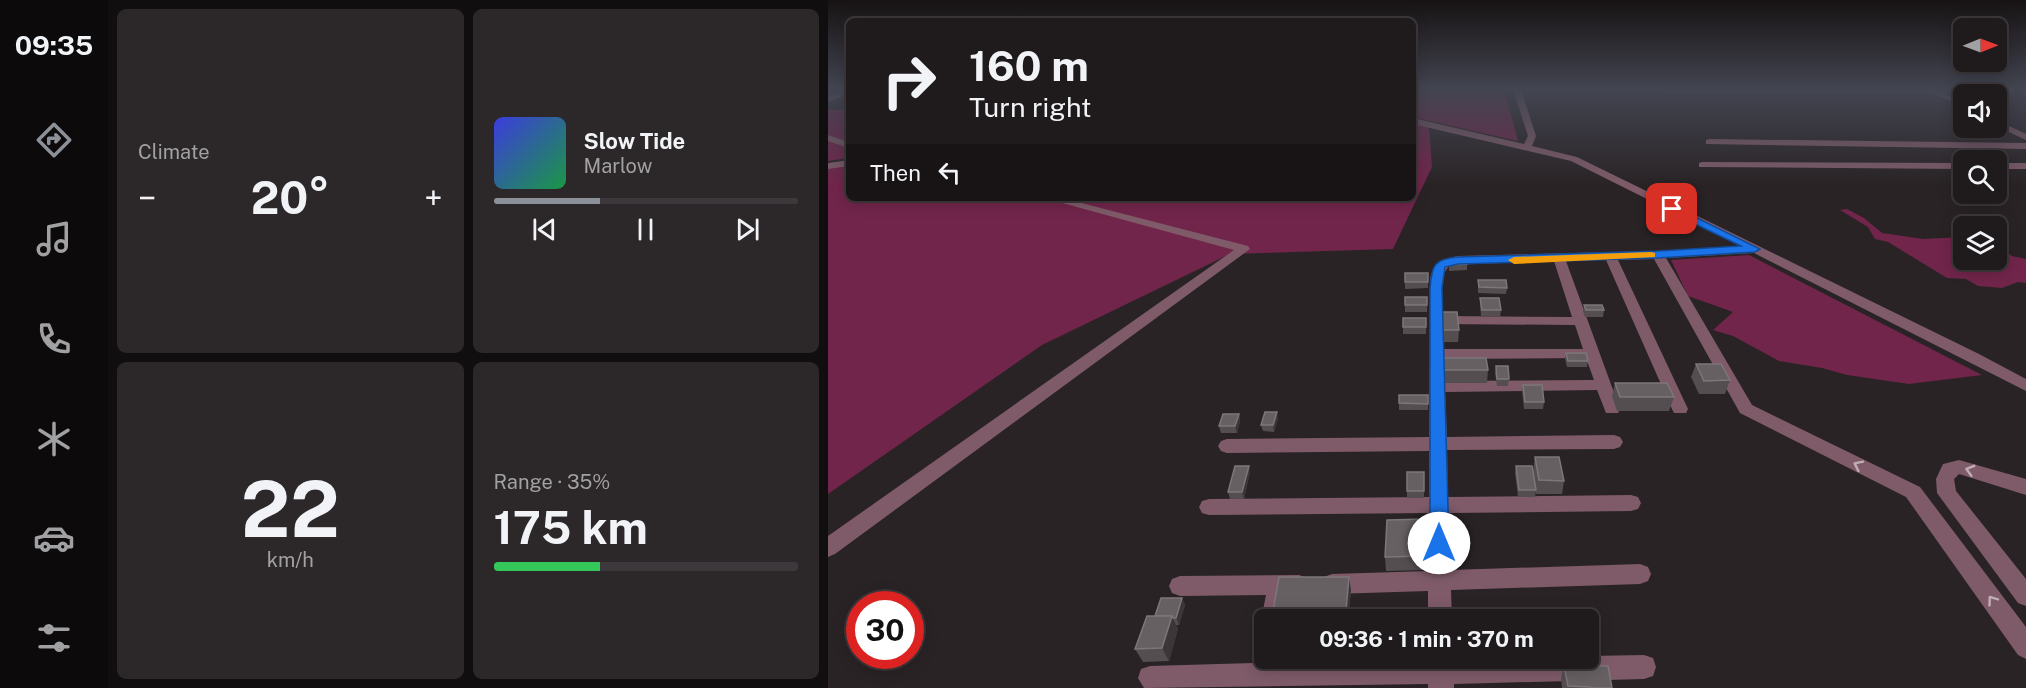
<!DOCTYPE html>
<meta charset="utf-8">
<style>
body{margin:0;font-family:"Public Sans",sans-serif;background:#2c2729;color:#f1f3f6;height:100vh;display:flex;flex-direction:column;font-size:22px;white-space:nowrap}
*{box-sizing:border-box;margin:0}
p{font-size:20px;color:#a1a1a3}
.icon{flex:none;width:33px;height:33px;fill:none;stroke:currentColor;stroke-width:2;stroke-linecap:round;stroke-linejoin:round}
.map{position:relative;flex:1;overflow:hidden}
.side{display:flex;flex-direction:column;gap:9px;padding:9px;background:#110e0f;width:720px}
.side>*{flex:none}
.guide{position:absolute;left:18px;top:18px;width:570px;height:183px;border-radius:9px;box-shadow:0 3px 15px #0003,0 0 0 2px #3c383b;background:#1f1a1c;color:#f1f3f6;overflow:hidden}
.needle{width:39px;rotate:89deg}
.controls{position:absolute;left:1125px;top:18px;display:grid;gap:12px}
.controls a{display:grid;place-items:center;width:54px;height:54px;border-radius:9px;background:#1f1a1c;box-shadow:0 3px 15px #0003,0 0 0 2px #3c383b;font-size:30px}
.speed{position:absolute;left:18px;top:591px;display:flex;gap:12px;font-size:30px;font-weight:700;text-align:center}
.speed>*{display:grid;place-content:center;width:78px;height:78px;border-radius:50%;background:#1f1a1c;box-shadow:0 3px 15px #0003,0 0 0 2px #3c383b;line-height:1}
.speed .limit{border:9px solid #d22;background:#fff;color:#111}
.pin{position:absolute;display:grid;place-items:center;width:51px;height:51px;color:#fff;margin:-26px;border-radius:12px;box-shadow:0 3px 9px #0006}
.me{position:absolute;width:66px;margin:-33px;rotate:0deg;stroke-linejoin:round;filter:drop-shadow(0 0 4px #0008)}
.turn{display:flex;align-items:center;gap:21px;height:126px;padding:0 24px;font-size:27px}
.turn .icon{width:78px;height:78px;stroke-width:2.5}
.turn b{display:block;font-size:42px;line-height:51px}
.then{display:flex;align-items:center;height:57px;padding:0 24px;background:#0003;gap:12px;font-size:22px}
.big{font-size:45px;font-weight:700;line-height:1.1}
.side .tile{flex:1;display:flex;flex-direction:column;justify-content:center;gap:9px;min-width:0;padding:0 21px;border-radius:9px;background:#2c2729}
.side .dial{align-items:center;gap:0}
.dial b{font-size:78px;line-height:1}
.song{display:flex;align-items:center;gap:18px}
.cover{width:72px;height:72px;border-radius:9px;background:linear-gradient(135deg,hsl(240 70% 55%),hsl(140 70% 35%))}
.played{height:6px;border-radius:3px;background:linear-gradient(90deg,#8c9099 35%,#3c383b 35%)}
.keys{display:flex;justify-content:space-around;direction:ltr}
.heat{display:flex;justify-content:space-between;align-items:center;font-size:33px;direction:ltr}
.charge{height:9px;border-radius:4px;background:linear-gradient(90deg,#34c759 35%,#3c383b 0)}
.side .tiles{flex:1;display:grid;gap:9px;grid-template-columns:repeat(2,1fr)}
.trip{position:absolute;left:426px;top:609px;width:345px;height:60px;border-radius:9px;background:#1f1a1c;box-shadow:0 3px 15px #0003,0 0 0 2px #3c383b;font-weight:700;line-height:60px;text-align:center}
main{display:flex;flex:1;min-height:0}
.tab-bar{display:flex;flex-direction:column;width:108px;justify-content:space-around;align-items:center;background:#0c0a0b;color:#a1a1a3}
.tab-bar .icon{width:42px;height:42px}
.tab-bar .current{color:#8c9099}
.tab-bar b{font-size:27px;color:#f1f3f6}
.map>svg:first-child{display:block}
</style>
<main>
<nav class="tab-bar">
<b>09:35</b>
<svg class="icon current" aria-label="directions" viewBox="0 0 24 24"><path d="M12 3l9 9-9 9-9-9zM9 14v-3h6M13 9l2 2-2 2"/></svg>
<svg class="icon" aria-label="music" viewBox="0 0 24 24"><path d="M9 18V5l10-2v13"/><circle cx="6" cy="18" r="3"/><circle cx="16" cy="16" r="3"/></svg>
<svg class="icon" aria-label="phone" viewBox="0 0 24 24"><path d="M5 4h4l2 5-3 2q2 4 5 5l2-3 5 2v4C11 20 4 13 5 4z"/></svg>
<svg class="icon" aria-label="climate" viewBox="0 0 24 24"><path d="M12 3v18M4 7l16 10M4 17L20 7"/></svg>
<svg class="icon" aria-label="car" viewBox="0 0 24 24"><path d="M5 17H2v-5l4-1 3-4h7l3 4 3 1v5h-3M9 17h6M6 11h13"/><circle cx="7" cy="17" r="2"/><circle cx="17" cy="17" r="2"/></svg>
<svg class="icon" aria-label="filters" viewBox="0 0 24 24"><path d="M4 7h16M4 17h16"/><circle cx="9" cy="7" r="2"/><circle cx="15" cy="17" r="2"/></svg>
</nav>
<section class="side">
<div class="tiles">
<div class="tile"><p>Climate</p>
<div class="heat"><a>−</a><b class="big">20°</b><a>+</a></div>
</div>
<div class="tile">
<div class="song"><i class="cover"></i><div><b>Slow Tide</b><p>Marlow</p></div></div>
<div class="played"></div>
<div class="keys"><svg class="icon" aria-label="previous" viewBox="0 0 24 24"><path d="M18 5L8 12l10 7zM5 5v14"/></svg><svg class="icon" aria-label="pause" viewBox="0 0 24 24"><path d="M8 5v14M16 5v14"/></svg><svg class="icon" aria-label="next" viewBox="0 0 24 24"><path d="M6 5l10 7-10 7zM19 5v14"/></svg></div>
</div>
<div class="tile dial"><b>22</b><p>km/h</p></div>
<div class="tile"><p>Range · 35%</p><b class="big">175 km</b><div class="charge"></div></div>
</div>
</section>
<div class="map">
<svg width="1198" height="688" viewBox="0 0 1198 688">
<rect width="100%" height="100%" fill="#292325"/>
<g fill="#71254a">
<path d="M585,89h91l14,52 -105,-24z"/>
<path d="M0,110h21v48l-21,3z"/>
<path d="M585,123l16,4 3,40 -39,82 -163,5 -188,91 -214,149v-329l21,-3v36h564z"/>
<path d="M1019,209l17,9 18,15 41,6 40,-2 1,23h32l1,-15 15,11 14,3v24l-8,-1 -16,6 -24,-2 -12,-7 -19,-1 -59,-36 -13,-3 -7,-12 -28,-17z"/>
<path d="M921,255l233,120 -73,9 -62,-9 -25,-7 -43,-7 -46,-25 -20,-6 20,-18 -45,-16 -17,-36z"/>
</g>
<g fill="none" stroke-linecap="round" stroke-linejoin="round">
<g fill="#7f5b69" fill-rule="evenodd">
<path d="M18,89h3v5l-21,8v-5z"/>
<path d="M685,89h8l15,47 -4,10 45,11 402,197 47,25v12l-272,-138 -88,5 86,147 168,82 106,140v32l-8,-4 -112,-158 -166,-84 -86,-154 -36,1 70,149 -2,4h-12l-2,-4 -66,-149 -40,1 54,148 -2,4h-12l-9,-23 -152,2 2,45 167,-2 6,2 3,5 -3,5 -6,2 -167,1 1,47 183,-2 7,2 3,6 -3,6 -7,2 -182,2 1,57 190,-6 8,3 3,7 -3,7 -8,3 -189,6 1,30h-24v-29l-96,3 -8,-3 -3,-7 3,-7 8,-3 97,-3v-58l-220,2 -7,-2 -3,-6 3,-6 7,-2 220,-2v-46l-202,2 -6,-2 -3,-5 3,-5 6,-2 202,-2 1,-156c2,-17 12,-22 28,-25l200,-5 83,-5 -170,-85 -158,-37v-6l111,26 4,-8zM726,261l18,56 -129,-1c0,-15 -6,-42 8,-51zM616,324l131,1 8,24h-139zM758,358l8,22 -149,1v-22z"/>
<path d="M830,89h355l1,2 -4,2h-66l20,10v5l-31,-15h-272z"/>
<path d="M1168,120l30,14v6l-30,-14z"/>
<path d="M0,135l21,7v6l-21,-7z"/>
<path d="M881,139l317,4v6l-320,-5v-4z"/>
<path d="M21,160v6l-21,3v-6z"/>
<path d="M874,162l262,1v6l-265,-2v-4z"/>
<rect x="1168" y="163" width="30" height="6"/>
<path d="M216,198h18l186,48 2,3 -415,305 -7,3v-21l406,-286z"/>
<path d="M1131,460l67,19v16l-67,-21 -5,5 2,12 70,88v27l-8,-3 -81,-110 -1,-14 7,-15z"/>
<path d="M471,575l8,3 3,7 -3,7 -19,3 -3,25h-21v7l-3,-7 5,-25 -86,1 -8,-3 -3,-7 3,-7 8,-3z"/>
<path d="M436,647v11h14l-1,5 152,-5h159v-2l56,-1 9,3 3,9 -3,9 -9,3 -190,5v4h-26v-4l-284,4 -6,-10 3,-9 9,-3 103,-3 4,-14z"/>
</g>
</g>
<g fill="#554e51">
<path d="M621,260l18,4v6l-18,1z"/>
<path d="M577,273h23v15l-23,1z"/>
<path d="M650,280l29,8 -1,6 -28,-1z"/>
<rect x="577" y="297" width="22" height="15"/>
<path d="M652,298l21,12 -1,7 -19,-1 -1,-11z"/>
<path d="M756,305l20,5 -1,7h-18l-2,-6z"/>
<path d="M610,312l21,18 -1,12h-19z"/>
<rect x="575" y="318" width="23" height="16"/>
<path d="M738,353l22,8 -1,6h-20l-2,-8z"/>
<path d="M614,358l46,12 -1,13h-45z"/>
<path d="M868,364l34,16 -5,14h-26l-8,-17z"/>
<path d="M668,366l13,13 -1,7h-11l-2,-13z"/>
<path d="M787,383l59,14 -5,14h-52l-5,-15z"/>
<path d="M695,385l21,17 -1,7h-19l-2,-18z"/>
<path d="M600,395v15h-29v-7z"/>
<path d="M411,414l1,7 -3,12h-16l-2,-7z"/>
<path d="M450,419l-4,13 -11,-1 -2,-6z"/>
<path d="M707,457l29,24 -2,13h-26v-3l-1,6h-17l-3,-24 1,-7 17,5z"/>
<path d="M422,472l-6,27h-14l-2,-7z"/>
<rect x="579" y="472" width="17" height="26"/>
<path d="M597,519v51l-39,1 -1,-14z"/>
<path d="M523,590l-3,30h-73l-2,-9z"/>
<path d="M354,598l3,7 -6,20h-3l2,4 -9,32 -26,1 -8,-13 20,-33z"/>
<path d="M736,666l48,22h-50l-1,-10z"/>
</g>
<g fill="#3c3638">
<path d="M0,89h9l-9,4z"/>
<path d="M449,412l1,7 -4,13 -1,-7z"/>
<path d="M411,414l1,7 -3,12 -2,-7z"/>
<path d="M421,466l1,6 -6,27 -2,-7z"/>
<path d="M521,577l2,13 -3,30h-1l-1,-9z"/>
<path d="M354,598l3,7 -6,20 -3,-7z"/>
<path d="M344,616l6,13 -9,32 -7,-13z"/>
</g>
<g fill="#666063" stroke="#7d777a" stroke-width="1.5">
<path d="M621,260h17l1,4 -18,1z"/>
<rect x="577" y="273" width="23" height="9"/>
<path d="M650,280h28l1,8 -28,-1z"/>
<rect x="577" y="297" width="22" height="8"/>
<path d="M652,298h19l2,12h-19z"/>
<path d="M756,305h18l2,5h-18z"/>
<path d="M610,312h19l2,18h-20z"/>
<rect x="575" y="318" width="23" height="9"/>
<path d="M738,353h20l2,8h-20z"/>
<path d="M614,358h44l2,12h-45z"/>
<path d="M868,364h25l9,16 -26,1z"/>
<path d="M668,366h12l1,13h-12z"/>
<path d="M787,383h52l7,14h-54z"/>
<path d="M695,385h19l2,17h-19z"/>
<path d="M571,395h29v9l-29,-1z"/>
<path d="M437,412h12l-4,13h-12z"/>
<path d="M395,414h16l-4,12h-16z"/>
<path d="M707,457h24l5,24 -25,-1z"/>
<path d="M407,466h14l-7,26h-14z"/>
<path d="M688,466h16l4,24h-17z"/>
<rect x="579" y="472" width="17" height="19"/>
<path d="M597,519v37l-40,1 2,-37z"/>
<path d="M451,577h70l-3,34h-73z"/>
<path d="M333,598h21l-6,20h-3l-1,-2h-17z"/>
<path d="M319,616h25l-10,32 -27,1z"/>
<path d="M736,666h44l4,22h-21l-1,-1 -22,-1z"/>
</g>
<defs><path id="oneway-chevron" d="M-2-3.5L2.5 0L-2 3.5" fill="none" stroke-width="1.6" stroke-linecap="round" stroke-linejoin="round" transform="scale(1.5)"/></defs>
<g stroke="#c0aeb5">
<use href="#oneway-chevron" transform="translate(1030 465) rotate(-154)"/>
<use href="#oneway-chevron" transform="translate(1142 470) rotate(-164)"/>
<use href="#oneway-chevron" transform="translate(1164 600) rotate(-126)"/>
</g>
<linearGradient id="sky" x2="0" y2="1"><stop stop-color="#171314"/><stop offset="0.48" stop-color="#434551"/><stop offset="1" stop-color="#434551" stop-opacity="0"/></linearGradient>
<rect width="1198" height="186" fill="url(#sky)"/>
<path fill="#1a73e8" stroke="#114b97" stroke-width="1.5" d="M840,207h7l85,42 -5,3 -97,6 -200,6 -13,3 -3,21 7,255 -3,6 -7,2 -6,-2 -3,-6v-255c2,-23 4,-29 28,-31l200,-6 83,-5 -73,-35z"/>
<path fill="#f59e0b" d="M823,252l4,1v4l-141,7 -6,-4 6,-3z"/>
</svg>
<div class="controls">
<a><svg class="needle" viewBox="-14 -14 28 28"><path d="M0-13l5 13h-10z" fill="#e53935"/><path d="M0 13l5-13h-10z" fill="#a1a1a3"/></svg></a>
<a><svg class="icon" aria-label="sound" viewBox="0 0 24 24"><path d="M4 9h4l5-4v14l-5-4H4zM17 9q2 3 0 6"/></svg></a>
<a><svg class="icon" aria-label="search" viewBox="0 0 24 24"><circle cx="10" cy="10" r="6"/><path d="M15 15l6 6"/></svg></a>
<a><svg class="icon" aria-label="layers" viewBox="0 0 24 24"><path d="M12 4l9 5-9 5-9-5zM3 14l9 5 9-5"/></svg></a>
</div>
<div class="speed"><div class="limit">30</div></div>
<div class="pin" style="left:844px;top:209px;background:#d93025"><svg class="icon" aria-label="arrive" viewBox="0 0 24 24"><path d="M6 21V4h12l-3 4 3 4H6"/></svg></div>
<svg class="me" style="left:611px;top:543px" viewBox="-20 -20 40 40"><circle r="19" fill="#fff"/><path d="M0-13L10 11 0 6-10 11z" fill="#1a73e8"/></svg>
<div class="trip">09:36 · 1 min · 370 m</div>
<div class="guide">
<div class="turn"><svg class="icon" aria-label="right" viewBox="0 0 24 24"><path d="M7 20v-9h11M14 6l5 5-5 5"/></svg><div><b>160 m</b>Turn right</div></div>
<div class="then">Then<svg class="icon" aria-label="left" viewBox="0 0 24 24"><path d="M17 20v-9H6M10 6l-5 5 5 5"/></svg></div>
</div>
</div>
</main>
